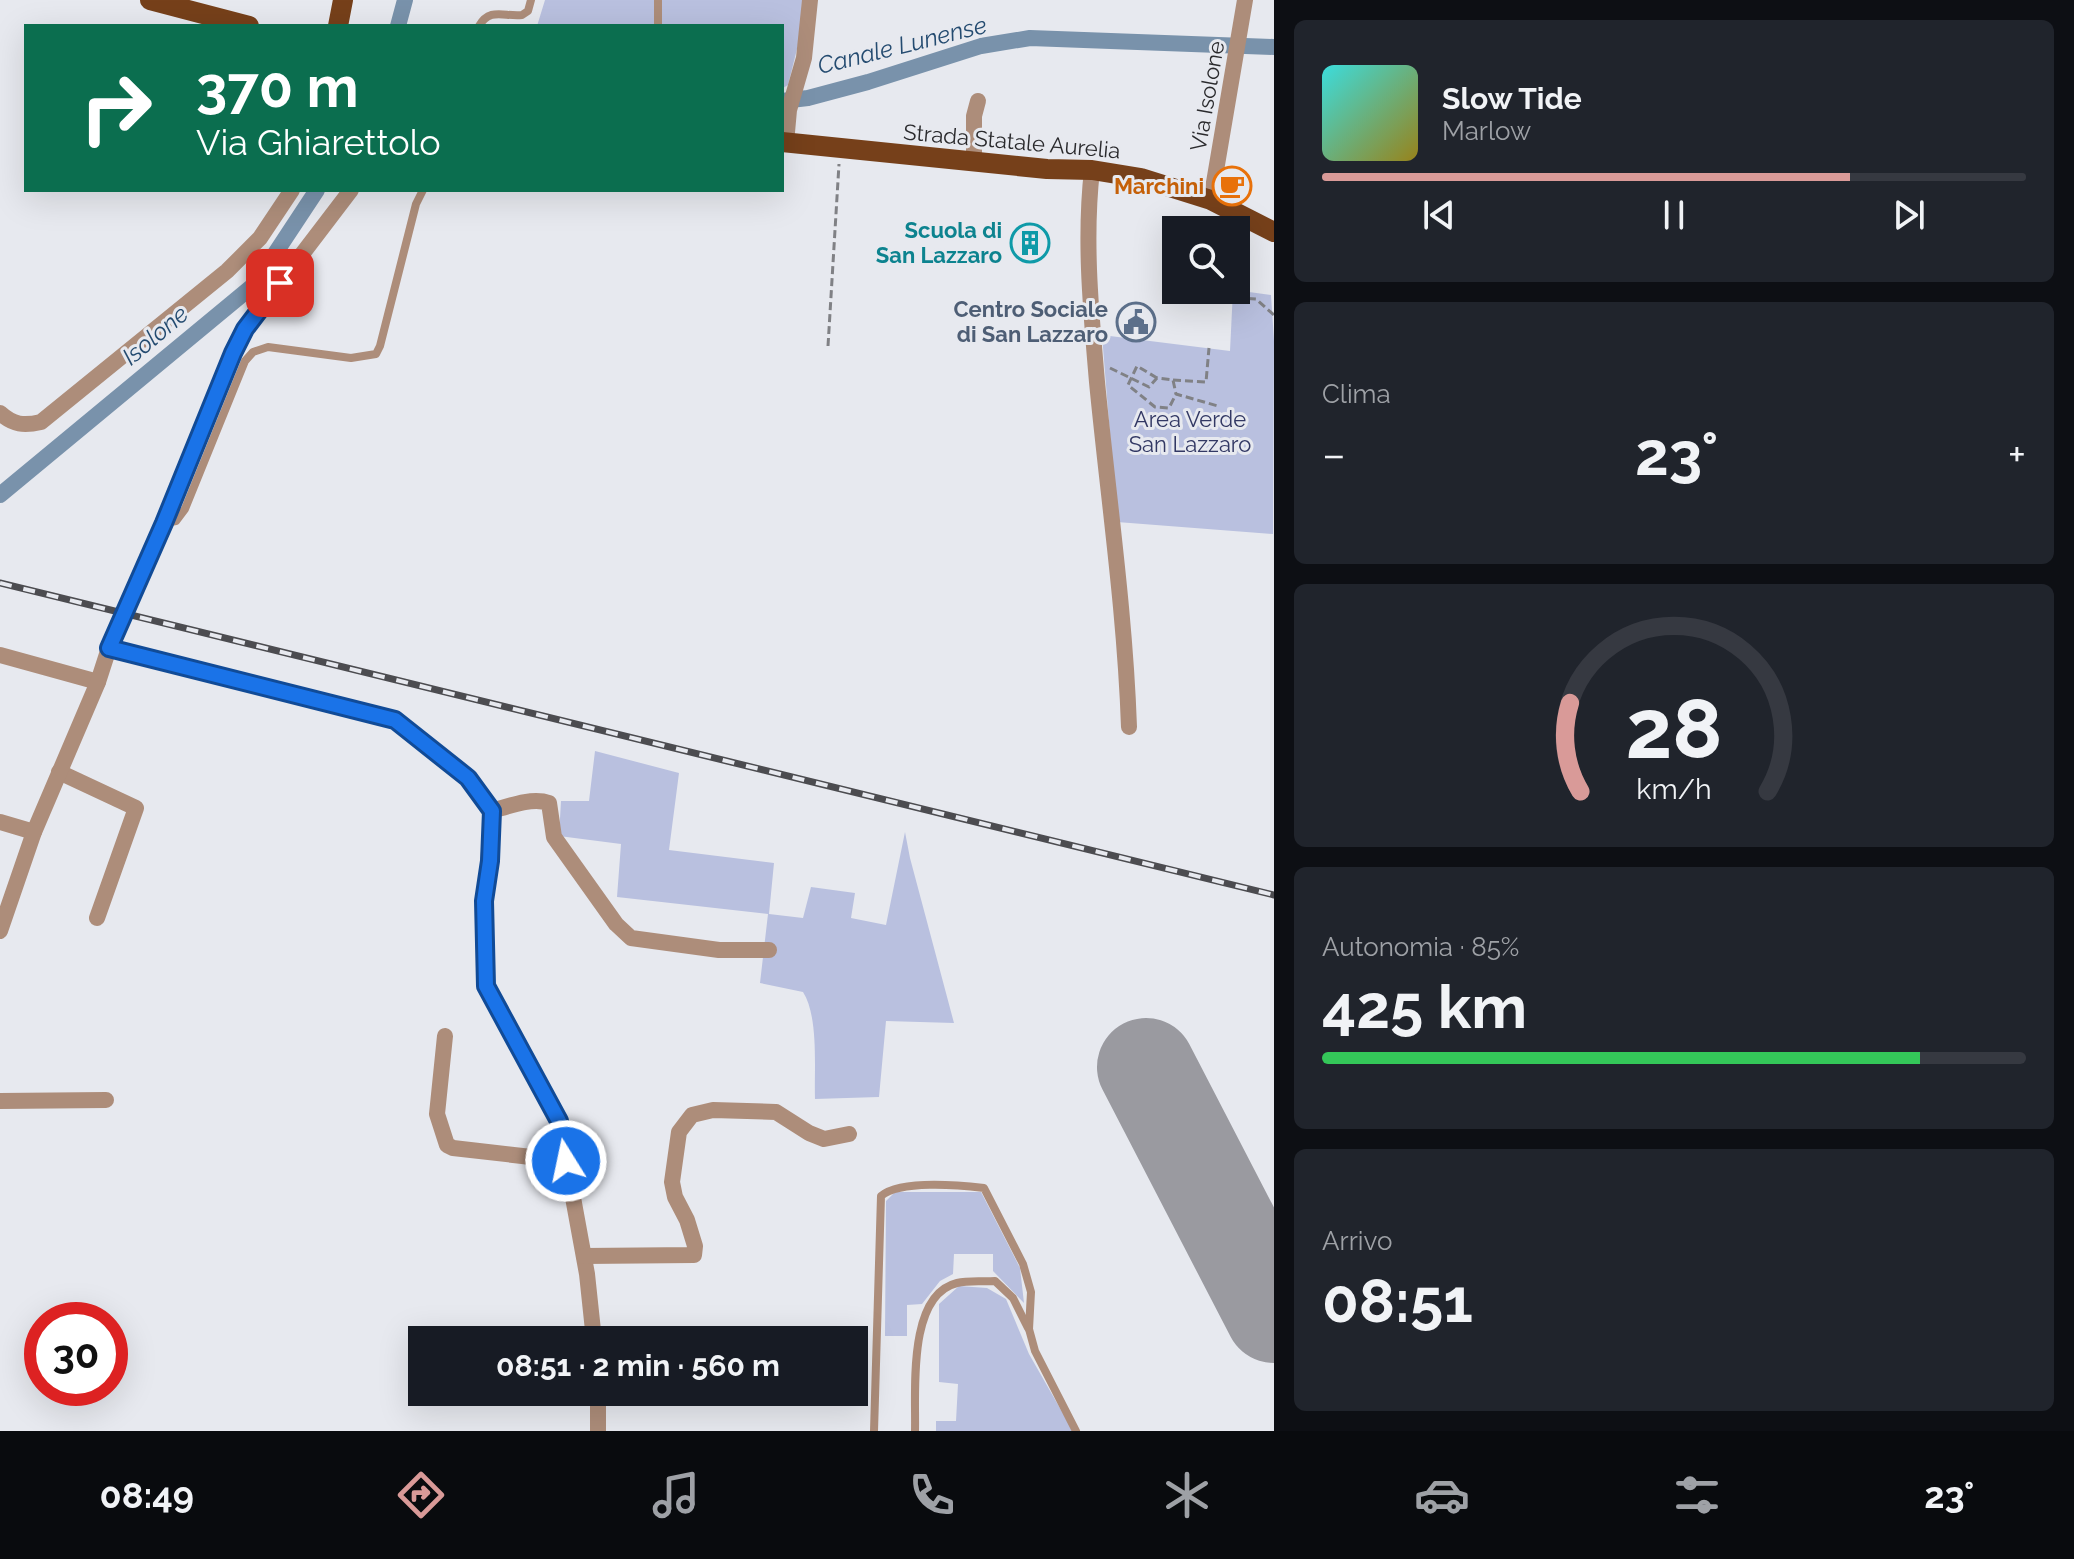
<!DOCTYPE html>
<html lang="it">
<meta charset="utf-8">
<style>
body{margin:0;font-family:Raleway,sans-serif;background:#20242c;color:#f1f3f6;height:100vh;display:flex;flex-direction:column;font-size:30px;white-space:nowrap}
*{box-sizing:border-box;margin:0}
p{font-size:26px;color:#9ea1a6}
.icon{flex:none;width:44px;height:44px;fill:none;stroke:currentColor;stroke-width:2;stroke-linecap:round;stroke-linejoin:round}
.map{position:relative;flex:1;overflow:hidden}
.side{display:flex;flex-direction:column;gap:20px;padding:20px;background:#0d0f14;width:800px}
.side>*{flex:none}
.hud{position:absolute;left:24px;top:24px;width:760px;height:168px;border-radius:0px;box-shadow:0 8px 32px #0002;background:#0b6e4f;color:#fff;overflow:hidden}
.buttons{position:absolute;left:1162px;top:216px;display:grid;gap:16px}
.buttons a{display:grid;place-items:center;width:88px;height:88px;border-radius:0px;background:#171b24;box-shadow:0 8px 32px #0002;font-size:40px}
.speed{position:absolute;left:24px;top:1302px;display:flex;gap:16px;font-size:40px;font-weight:700;text-align:center}
.speed>*{display:grid;place-content:center;width:104px;height:104px;border-radius:50%;background:#171b24;box-shadow:0 8px 32px #0002;line-height:1}
.speed .limit{border:12px solid #d22;background:#fff;color:#111}
.pin{position:absolute;display:grid;place-items:center;width:68px;height:68px;color:#fff;margin:-34px;border-radius:16px;box-shadow:0 4px 12px #0006}
.me{position:absolute;width:88px;margin:-44px;rotate:350deg;stroke-linejoin:round;filter:drop-shadow(0 0 6px #0008)}
.turn{display:flex;align-items:center;gap:28px;height:168px;padding:0 40px;font-size:36px}
.turn .icon{width:104px;height:104px;stroke-width:2.5}
.turn b{display:block;font-size:56px;line-height:68px}
.big{font-size:60px;font-weight:700;line-height:1.1}
.side .tile{flex:1;display:flex;flex-direction:column;justify-content:center;gap:12px;min-width:0;padding:0 28px;border-radius:12px;background:#20242c}
.side .dial{align-items:center;gap:0}
.dial svg{height:208px;overflow:visible;fill:none;stroke:#363941;stroke-width:7;stroke-linecap:round;text-anchor:middle}
.dial text{fill:#f1f3f6;stroke:none}
.song{display:flex;align-items:center;gap:24px}
.cover{width:96px;height:96px;border-radius:12px;background:linear-gradient(135deg,hsl(180 70% 55%),hsl(50 70% 35%))}
.played{height:8px;border-radius:4px;background:linear-gradient(90deg,#d99a98 75%,#363941 75%)}
.keys{display:flex;justify-content:space-around;direction:ltr}
.heat{display:flex;justify-content:space-between;align-items:center;font-size:44px;direction:ltr}
.charge{height:12px;border-radius:6px;background:linear-gradient(90deg,#34c759 85%,#363941 0)}
.trip{position:absolute;left:408px;top:1326px;width:460px;height:80px;border-radius:0px;background:#171b24;box-shadow:0 8px 32px #0002;font-weight:700;line-height:80px;text-align:center}
.dock{display:flex;height:128px;justify-content:space-around;align-items:center;background:#090b0e;color:#9ea1a6}
.dock .icon{width:56px;height:56px}
.dock .current{color:#d99a98}
.dock b{font-size:36px;color:#f1f3f6}
main{display:flex;flex:1;min-height:0}
.map>svg:first-child{display:block}
</style>
<main>
<div class="map">
<svg width="1274" height="1431" viewBox="0 0 1274 1431">
<rect width="100%" height="100%" fill="#e7e9ef"/>
<g fill="#b9c0df">
<path d="M545,0h257l-1,33 -13,52 -5,3 -1,-62h-245z"/>
<path d="M1236,285l13,7 22,3 3,46 -1,193 -156,-12 -15,-187 128,16 3,-61h3z"/>
<path d="M595,751l84,22 -10,77 105,13 -5,51 34,4 8,-31 44,6 -4,25 35,7 19,-93 5,26 44,165 -68,-2 -7,76 -64,2c-1,-29 4,-82 -12,-107l-43,-9 8,-69 -151,-17 4,-53 -62,-8 2,-35h28z"/>
<path d="M895,1192h86l39,76 4,35 -31,-32v-17h-39l-1,20 -13,7 -18,23 -15,1v31h-22l1,-135z"/>
<path d="M959,1286l28,2 19,11 23,55 44,77h-137v-10h20l2,-37 -19,-2v-78z"/>
</g>
<g fill="none" stroke-linecap="round" stroke-linejoin="round">
<g stroke="#7992ab" stroke-width="16">
<path d="M398,26l7,-26"/>
<path d="M782,101l26,-3 60,-16 113,-36 49,-8 244,9"/>
<path d="M0,495l255,-211 62,-94"/>
</g>
<path stroke="#9a9aa0" stroke-width="98" d="M1146,1067l128,247"/>
<g stroke="#808185" stroke-width="3" stroke-dasharray="8 4" stroke-linecap="butt">
<path d="M1176,294l80,5 18,16"/>
<path d="M828,346l11,-182"/>
<path d="M1110,368l39,19 8,-9 16,2 3,14 42,12"/>
<path d="M1157,378l-20,-12 -9,19 27,22 14,1 7,-14"/>
<path d="M1173,380l33,2 3,-34"/>
</g>
<g stroke="#ad8d7a" stroke-width="8">
<path d="M658,0v26"/>
<path d="M479,26c11,-19 25,-9 43,-11l6,-4 3,-11"/>
<path d="M165,523l11,-2 9,-12 60,-148 8,-9 15,-5 83,11 25,-4 4,-8 36,-142 7,-14"/>
<path d="M874,1431l7,-235c19,-16 77,-11 103,-8l39,76 8,28 -2,37 6,22 41,80"/>
<path d="M915,1431c1,-39 -8,-136 42,-148 12,-3 26,-1 38,-2l18,17 15,30"/>
</g>
<g stroke="#ad8d7a" stroke-width="16">
<path d="M786,143l3,-33 15,-52 6,-58"/>
<path d="M974,162v-46l4,-15"/>
<path d="M1092,170c-8,70 -1,141 5,212 11,114 28,229 32,345"/>
<path d="M1211,200l34,-200"/>
<path d="M0,413c13,12 24,13 41,9l186,-151 33,-33 32,-48"/>
<path d="M109,648l286,72 73,58 24,33 -9,122 3,53 73,135 28,153 7,66"/>
<path d="M0,655l98,27"/>
<path d="M59,772l77,36 -39,110"/>
<path d="M492,811c17,-5 40,-14 57,-8l5,34 62,87 15,14 88,12h50"/>
<path d="M0,822l34,10"/>
<path d="M0,931l34,-99 64,-150 11,-34 55,-125 69,-170 12,-24 106,-139"/>
<path d="M445,1036l-8,78 10,31 6,3 113,13"/>
<path d="M0,1101l106,-1"/>
<path d="M584,1256l110,-1 1,-9 -8,-26 -12,-23 -3,-15 7,-50 13,-17 21,-5 63,2 33,21 15,6 25,-5"/>
<path d="M598,1431v-39"/>
</g>
<g stroke="#76401a" stroke-width="20">
<path d="M150,0l99,26"/>
<path d="M338,26l5,-26"/>
<path d="M782,142l265,27 45,1 49,8 70,22 63,32"/>
</g>
<g stroke="#4c4c50" stroke-width="7">
<path id="rail" d="M0,583l1274,312"/>
</g>
<use href="#rail" stroke="#e7e9ef" stroke-width="4" stroke-dasharray="12" stroke-linecap="butt"/>
</g>
<g fill="none" stroke-linecap="round" stroke-linejoin="round">
<g stroke="#114b97" stroke-width="20">
<path id="route" d="M280,283l-35,46 -12,24 -69,170 -55,125 286,72 73,58 24,33 -2,50 -6,40 2,85 73,135 7,40"/>
</g>
<use href="#route" stroke="#1a73e8" stroke-width="14"/>
</g>
<defs>
<g id="cafe-ring" transform="scale(2)"><circle r="9.5" fill="#e7e9ef" stroke="#e8710a" stroke-width="1.5"/><path d="M-5.5-4.5H6V0H3Q3 3.5 0 3.5H-2.5Q-5.5 3.5-5.5 0ZM3-3.2v2h1.7v-2ZM-6 4.5H4V6H-6Z" fill="#e8710a"/></g>
<g id="building-ring" transform="scale(2)"><circle r="9.5" fill="#e7e9ef" stroke="#0f9aa8" stroke-width="1.5"/><path d="M-4-6H4V6H1V3H-1V6H-4ZM-2.5-4.3h1.7v1.8h-1.7ZM.8-4.3h1.7v1.8H.8ZM-2.5-1h1.7V.8h-1.7ZM.8-1h1.7V.8H.8Z" fill="#0f9aa8"/></g>
<g id="civic-ring" transform="scale(2)"><circle r="9.5" fill="#e7e9ef" stroke="#5c6f8a" stroke-width="1.5"/><path d="M-.6-6.5H3V-4.5H.6V-3L4-1V1h2V6H-6V1h2V-1L-.6-3ZM-1.2 2.5V6h2.4V2.5Z" fill="#5c6f8a"/></g>
</defs>
<g fill-rule="evenodd">
<use href="#cafe-ring" x="1232" y="186"/>
<use href="#building-ring" x="1030" y="243"/>
<use href="#civic-ring" x="1136" y="322"/>
</g>
<g text-anchor="middle" dominant-baseline="central" stroke-width="6" stroke-linejoin="round" paint-order="stroke">
<g font-size="22" fill="#2a2a2d" stroke="#e7e9ef">
<text transform="translate(1207 96) rotate(-80)">Via Isolone</text>
<text transform="translate(1012 141) rotate(5)">Strada Statale Aurelia</text>
</g>
<g font-size="22" font-weight="bold" fill="#c56008" stroke="#e7e9ef" text-anchor="end">
<text x="1204" y="186">Marchini</text>
</g>
<g font-size="22" font-weight="bold" fill="#0d838f" stroke="#e7e9ef" text-anchor="end">
<text x="1002" y="230">Scuola di<tspan x="1002" dy="25">San Lazzaro</tspan></text>
</g>
<g font-size="22" font-weight="bold" fill="#4e5e75" stroke="#e7e9ef" text-anchor="end">
<text x="1108" y="309">Centro Sociale<tspan x="1108" dy="25">di San Lazzaro</tspan></text>
</g>
<g font-size="22" fill="#323864" stroke="#e7e9ef">
<text x="1190" y="419">Area Verde<tspan x="1190" dy="25">San Lazzaro</tspan></text>
</g>
<g font-size="24" font-style="italic" fill="#244b70" stroke="#e7e9ef">
<text transform="translate(902 45) rotate(-14)">Canale Lunense</text>
<text transform="translate(155 335) rotate(-40)">Isolone</text>
</g>
</g>
</svg>
<div class="buttons">
<a><svg class="icon" aria-label="search" viewBox="0 0 24 24"><circle cx="10" cy="10" r="6"/><path d="M15 15l6 6"/></svg></a>
</div>
<div class="speed"><div class="limit">30</div></div>
<div class="pin" style="left:280px;top:283px;background:#d93025"><svg class="icon" aria-label="arrive" viewBox="0 0 24 24"><path d="M6 21V4h12l-3 4 3 4H6"/></svg></div>
<svg class="me" style="left:566px;top:1161px" viewBox="-20 -20 40 40"><circle r="17" fill="#1a73e8" stroke="#fff" stroke-width="3"/><path d="M0-11L8 9 0 5-8 9z" fill="#fff"/></svg>
<div class="trip">08:51 · 2 min · 560 m</div>
<div class="hud">
<div class="turn"><svg class="icon" aria-label="right" viewBox="0 0 24 24"><path d="M7 20v-9h11M14 6l5 5-5 5"/></svg><div><b>370 m</b>Via Ghiarettolo</div></div>
</div>
</div>
<section class="side">
<div class="tile">
<div class="song"><i class="cover"></i><div><b>Slow Tide</b><p>Marlow</p></div></div>
<div class="played"></div>
<div class="keys"><svg class="icon" aria-label="previous" viewBox="0 0 24 24"><path d="M18 5L8 12l10 7zM5 5v14"/></svg><svg class="icon" aria-label="pause" viewBox="0 0 24 24"><path d="M8 5v14M16 5v14"/></svg><svg class="icon" aria-label="next" viewBox="0 0 24 24"><path d="M6 5l10 7-10 7zM19 5v14"/></svg></div>
</div>
<div class="tile"><p>Clima</p>
<div class="heat"><a>−</a><b class="big">23°</b><a>+</a></div>
</div>
<div class="tile dial"><svg viewBox="0 0 100 80">
<path d="M14 69A42 42 0 1 1 86 69"/>
<path d="M14 69A42 42 0 0 1 10 35" stroke="#d99a98"/>
<text x="50" y="56" font-size="32" font-weight="700">28</text>
<text x="50" y="72" font-size="11">km/h</text>
</svg></div>
<div class="tile"><p>Autonomia · 85%</p><b class="big">425 km</b><div class="charge"></div></div>
<div class="tile"><p>Arrivo</p><b class="big">08:51</b></div>
</section>
</main>
<nav class="dock">
<b>08:49</b>
<svg class="icon current" aria-label="directions" viewBox="0 0 24 24"><path d="M12 3l9 9-9 9-9-9zM9 14v-3h6M13 9l2 2-2 2"/></svg>
<svg class="icon" aria-label="music" viewBox="0 0 24 24"><path d="M9 18V5l10-2v13"/><circle cx="6" cy="18" r="3"/><circle cx="16" cy="16" r="3"/></svg>
<svg class="icon" aria-label="phone" viewBox="0 0 24 24"><path d="M5 4h4l2 5-3 2q2 4 5 5l2-3 5 2v4C11 20 4 13 5 4z"/></svg>
<svg class="icon" aria-label="climate" viewBox="0 0 24 24"><path d="M12 3v18M4 7l16 10M4 17L20 7"/></svg>
<svg class="icon" aria-label="car" viewBox="0 0 24 24"><path d="M5 17H2v-5l4-1 3-4h7l3 4 3 1v5h-3M9 17h6M6 11h13"/><circle cx="7" cy="17" r="2"/><circle cx="17" cy="17" r="2"/></svg>
<svg class="icon" aria-label="filters" viewBox="0 0 24 24"><path d="M4 7h16M4 17h16"/><circle cx="9" cy="7" r="2"/><circle cx="15" cy="17" r="2"/></svg>
<b>23°</b>
</nav>
